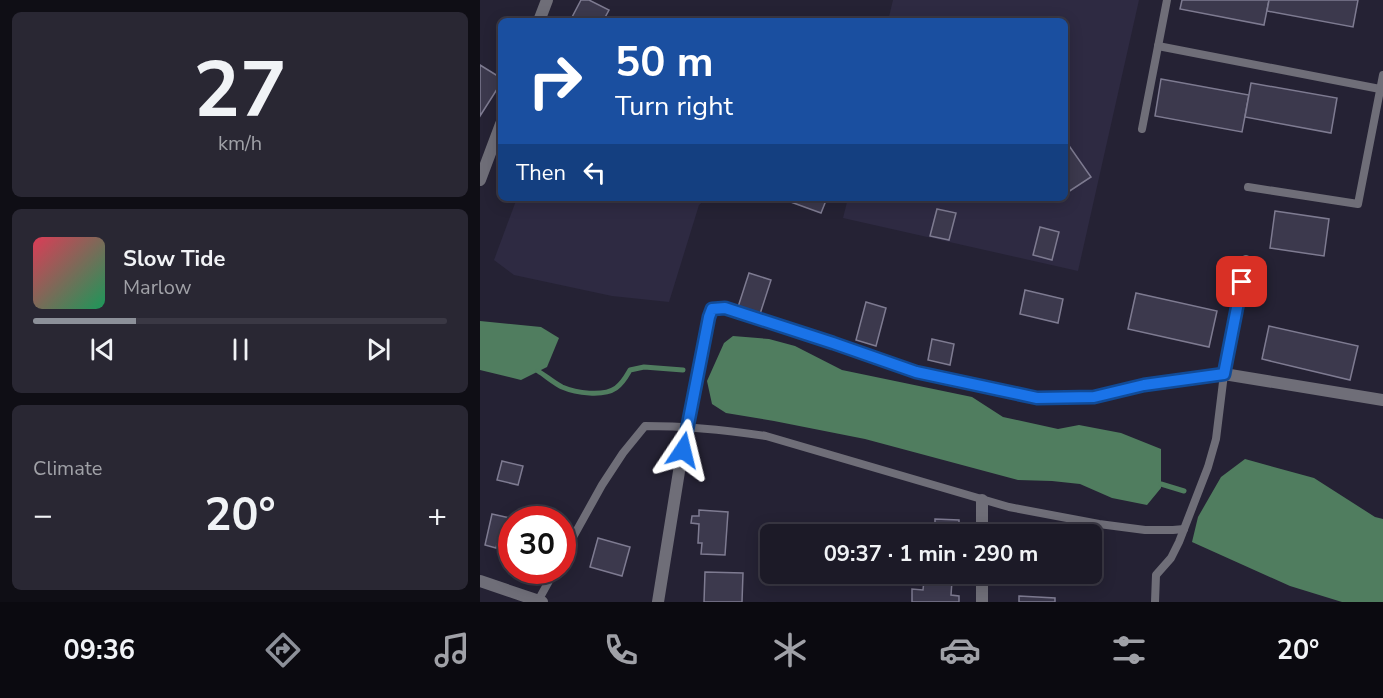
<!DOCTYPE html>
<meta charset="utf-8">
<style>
body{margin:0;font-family:"Nunito Sans",sans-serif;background:#292733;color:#f1f3f6;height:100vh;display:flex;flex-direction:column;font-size:22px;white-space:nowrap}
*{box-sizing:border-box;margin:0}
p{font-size:20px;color:#a0a1a7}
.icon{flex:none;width:33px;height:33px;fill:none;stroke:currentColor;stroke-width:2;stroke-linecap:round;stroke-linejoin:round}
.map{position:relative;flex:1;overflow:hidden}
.panel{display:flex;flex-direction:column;gap:12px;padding:12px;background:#0f0e15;width:480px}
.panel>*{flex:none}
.banner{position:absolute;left:18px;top:18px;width:570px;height:183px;border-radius:9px;box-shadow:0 3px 15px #0003,0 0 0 2px #3a3844;background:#1a4fa0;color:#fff;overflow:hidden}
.speed{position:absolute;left:18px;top:506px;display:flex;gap:12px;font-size:30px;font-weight:700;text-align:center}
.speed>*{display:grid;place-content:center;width:78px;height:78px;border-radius:50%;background:#1c1a27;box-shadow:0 3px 15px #0003,0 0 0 2px #3a3844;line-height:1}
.speed .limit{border:9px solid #d22;background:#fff;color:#111}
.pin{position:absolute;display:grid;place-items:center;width:51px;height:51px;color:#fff;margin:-26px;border-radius:12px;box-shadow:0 3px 9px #0006}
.me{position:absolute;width:66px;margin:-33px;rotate:10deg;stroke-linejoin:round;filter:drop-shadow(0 0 4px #0008)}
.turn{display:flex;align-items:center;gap:21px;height:126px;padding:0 18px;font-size:27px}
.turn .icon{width:78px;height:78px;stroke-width:2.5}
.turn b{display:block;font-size:42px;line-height:51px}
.then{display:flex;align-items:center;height:57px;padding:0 18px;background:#0003;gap:12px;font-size:22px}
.big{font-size:45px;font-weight:700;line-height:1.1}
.panel .widget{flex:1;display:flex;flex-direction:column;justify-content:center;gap:9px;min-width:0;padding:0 21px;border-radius:9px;background:#292733}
.panel .dial{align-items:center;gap:0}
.dial b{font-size:78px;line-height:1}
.song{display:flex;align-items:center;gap:18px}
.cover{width:72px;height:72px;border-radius:9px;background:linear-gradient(135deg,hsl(350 70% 55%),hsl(150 70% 35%))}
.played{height:6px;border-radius:3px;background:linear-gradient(90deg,#8c9099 25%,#3a3844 25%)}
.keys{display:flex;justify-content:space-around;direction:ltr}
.heat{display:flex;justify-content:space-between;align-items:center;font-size:33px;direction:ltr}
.trip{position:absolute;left:280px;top:524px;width:342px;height:60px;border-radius:9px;background:#1c1a27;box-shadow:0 3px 15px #0003,0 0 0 2px #3a3844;font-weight:700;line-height:60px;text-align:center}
.tabs{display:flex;height:96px;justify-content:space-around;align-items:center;background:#0b0a10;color:#a0a1a7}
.tabs .icon{width:42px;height:42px}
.tabs .current{color:#8c9099}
.tabs b{font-size:27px;color:#f1f3f6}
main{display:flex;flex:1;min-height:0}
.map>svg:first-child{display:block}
</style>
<main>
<section class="panel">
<div class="widget dial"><b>27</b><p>km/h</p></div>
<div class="widget">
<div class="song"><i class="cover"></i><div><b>Slow Tide</b><p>Marlow</p></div></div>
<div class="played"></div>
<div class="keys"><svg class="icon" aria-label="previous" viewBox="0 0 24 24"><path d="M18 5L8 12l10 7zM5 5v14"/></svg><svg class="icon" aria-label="pause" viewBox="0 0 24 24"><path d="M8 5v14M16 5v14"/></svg><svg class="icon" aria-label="next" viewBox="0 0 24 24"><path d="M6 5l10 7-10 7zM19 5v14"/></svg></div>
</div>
<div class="widget"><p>Climate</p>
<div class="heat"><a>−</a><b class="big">20°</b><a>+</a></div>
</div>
</section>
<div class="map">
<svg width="903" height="602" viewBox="0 0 903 602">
<rect width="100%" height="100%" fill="#252234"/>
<g fill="#2e2a42">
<path d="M413,0h246l-61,271 -235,-53 5,-20h217v-177h-177z"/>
<path d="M37,198h190l-8,7 -30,97 -57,-6 -98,-21 -20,-15z"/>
</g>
<g fill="#507d5f">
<path d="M0,321l61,6 18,11 -12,29 -26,13 -41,-10z"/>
<path d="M253,336l36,3 26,7 47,24 130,27 31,20 55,12 21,-4 42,8 40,16v39l-14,17 -35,-7 -32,-14 -28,-3 -34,-1 -153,-41 -91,-18 -48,-8 -14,-9 -5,-23 17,-38z"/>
<path d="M765,459l69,19 61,39 8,2v83h-41l-52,-16 -98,-44 6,-25 23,-40z"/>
</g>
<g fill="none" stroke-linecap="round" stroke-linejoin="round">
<g stroke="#507d5f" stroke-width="5">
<path d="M58,371c8,5 16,12 24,16 14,6 41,10 54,1 7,-5 10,-11 14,-18l14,-3 39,3"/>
<path d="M681,484l23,7"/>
</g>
</g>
<g fill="#3c394d" stroke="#7e7b91" stroke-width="1.5">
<path d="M101,0h8l20,10 -6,11h-33z"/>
<path d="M702,0h87l-5,25 -84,-16z"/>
<path d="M789,0h89l-5,27 -86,-16z"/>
<path d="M0,65l21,13v5l-21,33z"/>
<path d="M681,79l88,16 -7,37 -87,-16z"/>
<path d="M771,83l86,15 -6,35 -86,-16z"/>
<path d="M585,140l26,37 -26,17z"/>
<path d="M309,198h38l-6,15 -33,-12z"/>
<path d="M457,209l19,4 -7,27 -19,-4z"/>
<path d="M795,211l54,8 -5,37 -54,-8z"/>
<path d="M560,227l19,5 -7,28 -19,-5z"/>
<path d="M269,273l22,7 -11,34 -22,-7z"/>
<path d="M545,290l38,9 -5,24 -38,-9z"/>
<path d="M656,293l81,18 -8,36 -81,-18z"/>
<path d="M386,302l20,6 -10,38 -20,-6z"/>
<path d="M789,326l89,20 -8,34 -88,-21z"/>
<path d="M452,339l22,5 -4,21 -22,-5z"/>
<path d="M22,461l21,5 -5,19 -21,-5z"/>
<path d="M219,510l29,2 -3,43 -24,-1 1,-11h-4l1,-19 -8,-1 1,-7h7z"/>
<path d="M12,514l22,5h-2v32l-1,-3 -14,-4 -1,4 -11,-3z"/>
<path d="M455,519l24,1v14h-24z"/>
<path d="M118,538l32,9 -8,29 -32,-9z"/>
<path d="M225,572l38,1 -1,29h-38z"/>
<path d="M444,580l28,1 -1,14 8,1v6h-47v-13l11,1z"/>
<path d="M539,596l36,2v4h-36z"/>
</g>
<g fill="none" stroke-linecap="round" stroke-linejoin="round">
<g stroke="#6f6e78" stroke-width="8">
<path d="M678,46l222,43"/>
<path d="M662,129l25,-129"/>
<path d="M768,187l110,17 25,-129"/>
<path d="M206,428l23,-111 4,-8 12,-1 108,35 84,29 120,26 57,-1 50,-12 80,-11"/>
<path d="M82,557l40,-72 21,-32 22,-27c40,0 81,4 121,10l243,71 90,17 46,6h28l11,-1"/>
<path d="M58,601l17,-31"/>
<path d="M675,602l1,-27 15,-17 8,-16 29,-75 8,-28 8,-65 22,-115"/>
</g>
<g stroke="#6f6e78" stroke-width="12">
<path d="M59,21l8,-21"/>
<path d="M0,180l21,-56"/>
<path d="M744,374l159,26"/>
<path d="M502,500v34"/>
<path d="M502,573v29"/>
<path d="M0,581l62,21"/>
<path d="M178,602l28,-174"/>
</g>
</g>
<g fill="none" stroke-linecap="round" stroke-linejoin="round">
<g stroke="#114b97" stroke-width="15">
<path id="route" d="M203,450l26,-133 3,-8 13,-1 108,35 83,29 121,26 57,-1 50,-12 80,-11 18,-92"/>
</g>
<use href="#route" stroke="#1a73e8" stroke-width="10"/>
</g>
</svg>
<div class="speed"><div class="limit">30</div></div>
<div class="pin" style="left:762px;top:282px;background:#d93025"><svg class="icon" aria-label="arrive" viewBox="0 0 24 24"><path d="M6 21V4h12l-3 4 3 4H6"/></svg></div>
<svg class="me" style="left:203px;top:450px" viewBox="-20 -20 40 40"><path d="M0-17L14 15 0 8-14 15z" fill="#1a73e8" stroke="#fff" stroke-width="4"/></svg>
<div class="trip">09:37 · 1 min · 290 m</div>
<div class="banner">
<div class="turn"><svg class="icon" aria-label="right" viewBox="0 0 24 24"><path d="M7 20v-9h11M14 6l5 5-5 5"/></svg><div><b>50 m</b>Turn right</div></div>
<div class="then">Then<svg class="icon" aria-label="left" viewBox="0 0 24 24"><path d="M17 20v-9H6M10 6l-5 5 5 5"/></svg></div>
</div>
</div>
</main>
<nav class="tabs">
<b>09:36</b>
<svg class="icon current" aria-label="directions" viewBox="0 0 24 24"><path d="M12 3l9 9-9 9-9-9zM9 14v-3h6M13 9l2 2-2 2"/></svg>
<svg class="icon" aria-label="music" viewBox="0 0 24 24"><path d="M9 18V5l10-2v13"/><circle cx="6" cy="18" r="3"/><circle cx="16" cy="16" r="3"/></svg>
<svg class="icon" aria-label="phone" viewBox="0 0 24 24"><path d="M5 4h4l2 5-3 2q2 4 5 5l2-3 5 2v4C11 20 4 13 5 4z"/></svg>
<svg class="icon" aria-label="climate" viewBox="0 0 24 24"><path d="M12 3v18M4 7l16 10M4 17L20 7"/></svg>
<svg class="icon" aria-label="car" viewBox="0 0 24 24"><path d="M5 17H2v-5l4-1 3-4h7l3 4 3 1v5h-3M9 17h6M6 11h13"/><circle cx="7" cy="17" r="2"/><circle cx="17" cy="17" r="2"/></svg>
<svg class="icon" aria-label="filters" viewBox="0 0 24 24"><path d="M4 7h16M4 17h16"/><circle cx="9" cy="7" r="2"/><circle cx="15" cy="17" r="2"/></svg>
<b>20°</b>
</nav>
